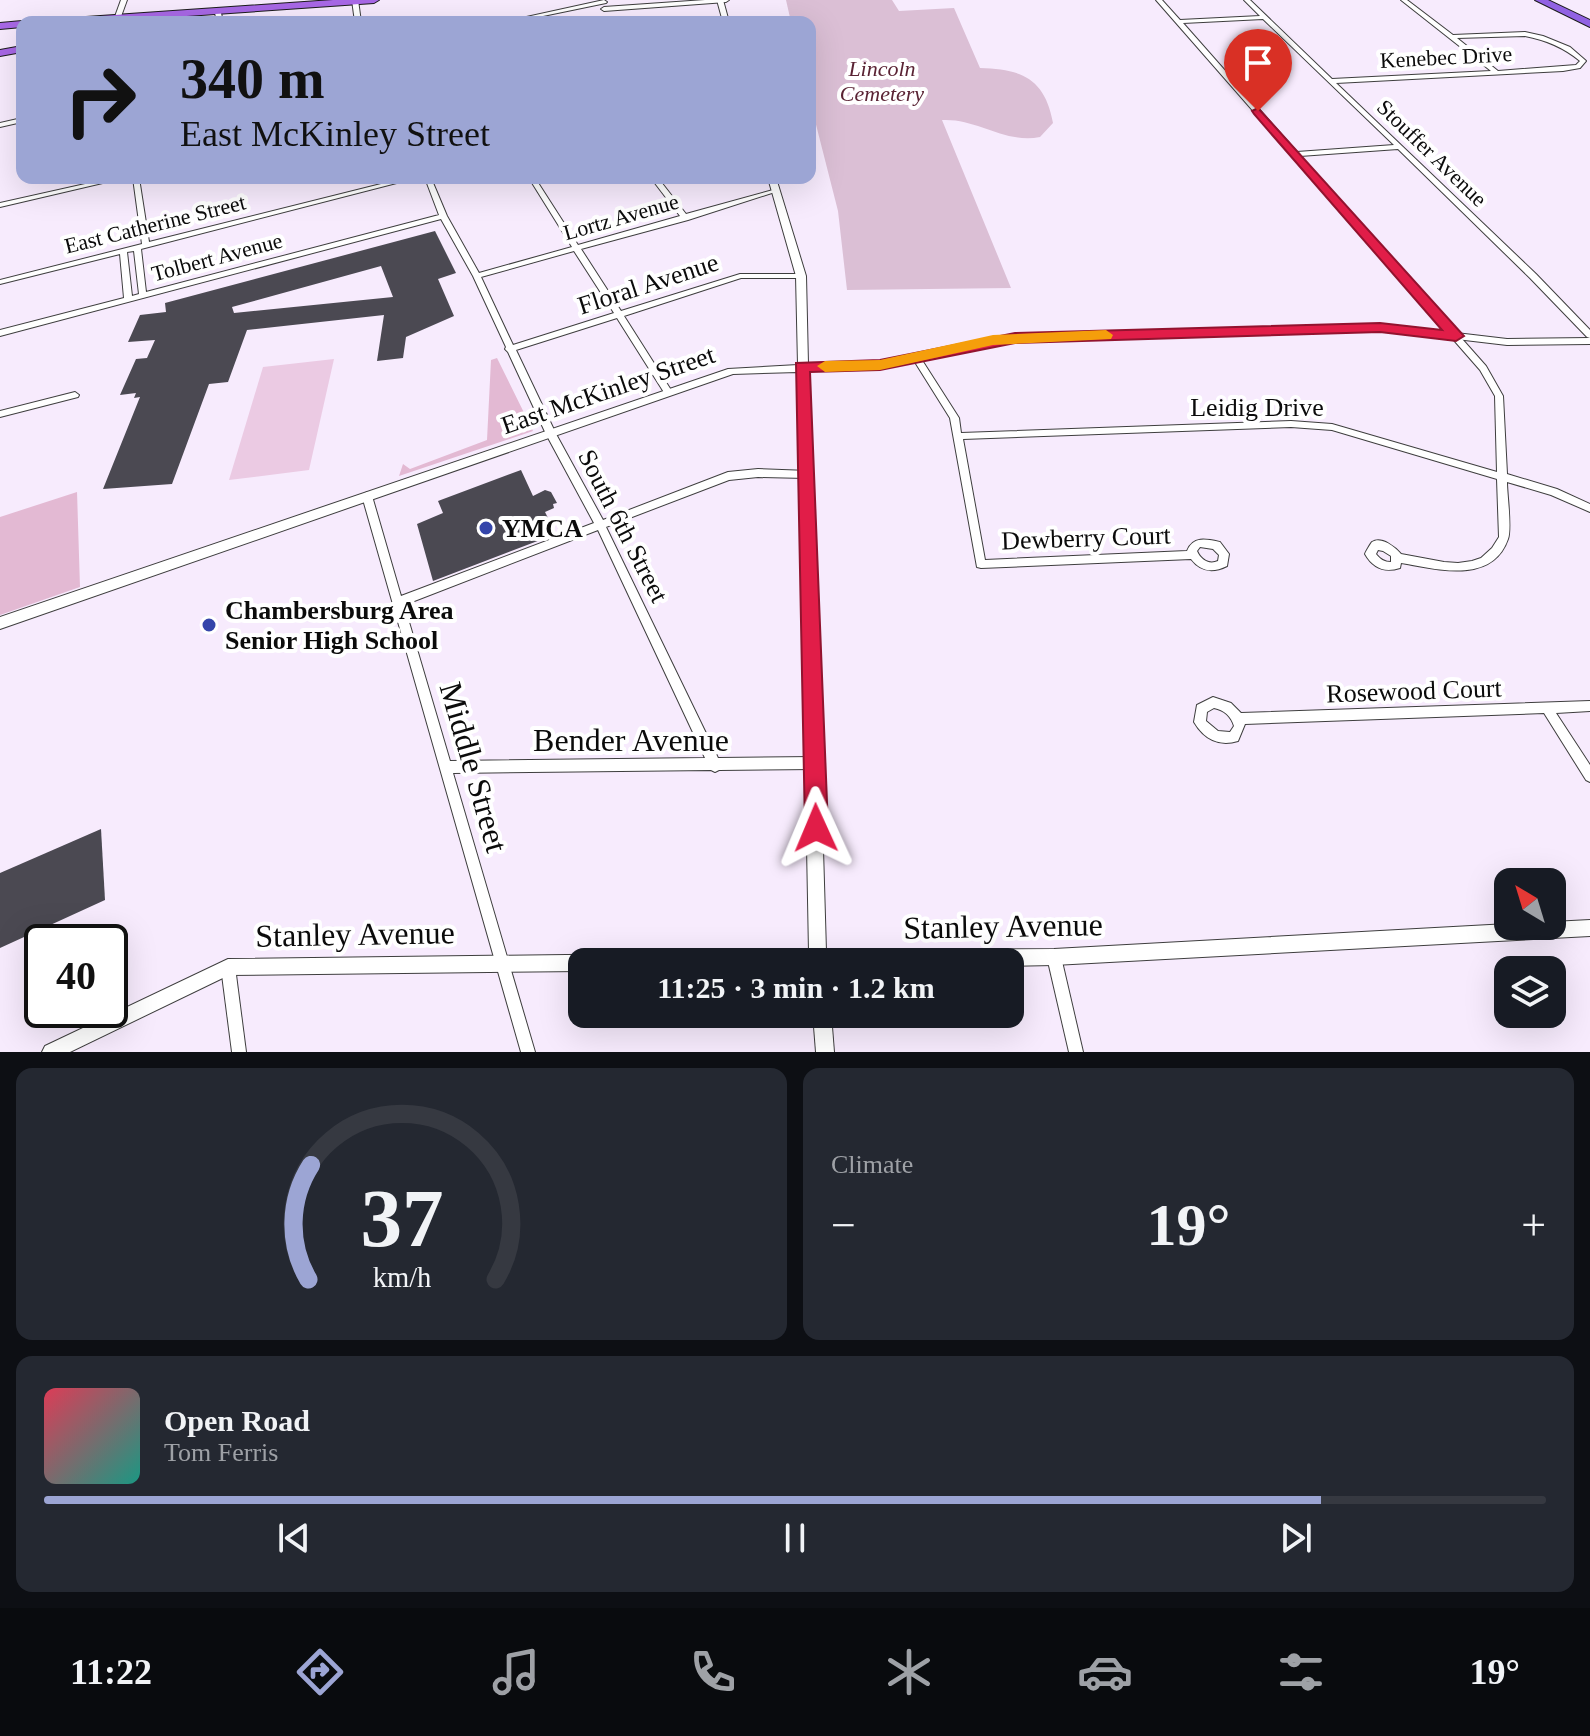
<!DOCTYPE html>
<meta charset="utf-8">
<style>
body{margin:0;font-family:"Times New Roman",serif;background:#242831;color:#f1f3f6;height:100vh;display:flex;flex-direction:column;font-size:30px;white-space:nowrap}
*{box-sizing:border-box;margin:0}
p{font-size:26px;color:#9ea1a6}
.icon{flex:none;width:44px;height:44px;fill:none;stroke:currentColor;stroke-width:2;stroke-linecap:round;stroke-linejoin:round}
.map{position:relative;height:1052px;overflow:hidden}
.details{display:flex;flex-direction:column;gap:16px;padding:16px;background:#0d0f14;flex:1}
.details>*{flex:none}
.guide{position:absolute;left:16px;top:16px;width:800px;height:168px;border-radius:16px;box-shadow:0 8px 32px #0002;background:#9ca5d4;color:#111;overflow:hidden}
.needle{width:52px;rotate:322deg}
.buttons{position:absolute;left:1494px;top:868px;display:grid;gap:16px}
.buttons a{display:grid;place-items:center;width:72px;height:72px;border-radius:16px;background:#171b24;box-shadow:0 8px 32px #0002;font-size:40px}
.speed{position:absolute;left:24px;top:924px;display:flex;gap:16px;font-size:40px;font-weight:700;text-align:center}
.speed>*{display:grid;place-content:center;width:104px;height:104px;border-radius:50%;background:#171b24;box-shadow:0 8px 32px #0002;line-height:1}
.speed .limit{border:4px solid #111;border-radius:12px;background:#fff;color:#111}
.pin{position:absolute;display:grid;place-items:center;width:68px;height:68px;color:#fff;margin:-82px -34px;border-radius:50% 50% 50% 0;rotate:-45deg;box-shadow:0 0 8px #0007}
.pin .icon{rotate:45deg}
.me{position:absolute;width:88px;margin:-44px;rotate:359deg;stroke-linejoin:round;filter:drop-shadow(0 0 6px #0008)}
.turn{display:flex;align-items:center;gap:28px;height:168px;padding:0 32px;font-size:36px}
.turn .icon{width:104px;height:104px;stroke-width:2.5}
.turn b{display:block;font-size:56px;line-height:68px}
.big{font-size:60px;font-weight:700;line-height:1.1}
.details .tile{flex:1;display:flex;flex-direction:column;justify-content:center;gap:12px;min-width:0;padding:0 28px;border-radius:16px;background:#242831}
.details .dial{align-items:center;gap:0}
.dial svg{height:208px;overflow:visible;fill:none;stroke:#363941;stroke-width:7;stroke-linecap:round;text-anchor:middle}
.dial text{fill:#f1f3f6;stroke:none}
.song{display:flex;align-items:center;gap:24px}
.cover{width:96px;height:96px;border-radius:12px;background:linear-gradient(135deg,hsl(350 70% 55%),hsl(170 70% 35%))}
.played{height:8px;border-radius:4px;background:linear-gradient(90deg,#9ca5d4 85%,#363941 85%)}
.keys{display:flex;justify-content:space-around;direction:ltr}
.heat{display:flex;justify-content:space-between;align-items:center;font-size:44px;direction:ltr}
.details .tiles{flex:1;display:grid;gap:16px;grid-template-columns:1fr 1fr}
.tile:last-child{grid-column:span 2}
.trip{position:absolute;left:568px;top:948px;width:456px;height:80px;border-radius:16px;background:#171b24;box-shadow:0 8px 32px #0002;font-weight:700;line-height:80px;text-align:center}
.dock{display:flex;height:128px;justify-content:space-around;align-items:center;background:#090b0e;color:#9ea1a6}
.dock .icon{width:56px;height:56px}
.dock .active{color:#9ca5d4}
.dock b{font-size:36px;color:#f1f3f6}
.map>svg:first-child{display:block}
</style>
<div class="map">
<svg width="1590" height="1052" viewBox="0 0 1590 1052">
<rect width="100%" height="100%" fill="#f7ebfd"/>
<g fill="#e3b9d3">
<path d="M497,358l36,73 -134,45 4,-12 7,5 77,-29 4,-80z"/>
<path d="M77,492l3,95 -80,28v-98z"/>
</g>
<path fill="#dbbfd5" d="M786,0h106l7,11 55,-3 26,60c41,1 65,10 73,55l-13,14c-35,7 -63,-19 -98,-17l69,168 -164,2 -9,-79 -28,-110v-79h-19z"/>
<path fill="#ebcae3" d="M334,359l-25,111 -80,10 34,-113z"/>
<g fill="#4b4952" fill-rule="evenodd">
<path d="M435,231l21,42 -18,6 16,37 -48,21 -3,21 -26,3 7,-46 -137,15 -19,52 -19,2 -37,100 -69,5 37,-92 -6,1 2,-5 -16,2 16,-36 11,-1 8,-18 -27,2 12,-27 26,-3 -1,-9zM381,266l12,31 -159,16 -2,-6z"/>
<path d="M521,470l12,26 12,-6 6,2 6,11 -4,1 1,4 -9,4 11,22 -123,47 -16,-57 26,-11 -5,-12z"/>
<path d="M101,829l4,71 -105,48v-75z"/>
</g>
<g fill="none" stroke-linecap="round" stroke-linejoin="round">
<g stroke="#3e3e3e" stroke-width="2">
<g id="minor">
<path d="M352,0h6l3,22h-6z"/>
<path d="M604,0l3,2 -1,1 -92,19h-11z"/>
<path d="M705,0h24l-3,2 -122,9 -3,-2 3,-2z"/>
<path d="M1156,0h6l18,20 80,-4 -16,-16h6l82,79 159,-8 -90,-71h6l46,35 72,-3 18,4 27,11 15,13 1,1 -6,7 -17,3 -227,12 200,191 54,56v8l-3,-1 -57,-59 -132,-129 -98,7 186,210 17,30 4,78 50,15 33,15v8l-39,-17 -44,-13c0,13 5,46 1,57 -16,46 -72,30 -107,24l-1,5c-16,5 -27,0 -35,-14 0,-1 6,-11 7,-12 10,-6 24,6 29,12l43,8 14,1 14,-2 9,-3 11,-10 7,-11 -2,-58 -165,-49 -41,-3 -328,12 22,121 202,-9c6,-15 19,-12 33,-9l9,12 -2,12c-14,7 -26,6 -36,-7l-210,9 -4,-1 -27,-149 -37,-59 1,-2h6l39,61 2,15 330,-12 41,3 165,48 -2,-76 -15,-26zM1263,19l131,126 -97,7 -114,-129zM1525,36c21,4 38,11 55,25l-4,4 -78,6 -41,-33zM1200,547l13,2 6,6 -1,6c-9,4 -17,-1 -21,-10zM1378,550l5,1 8,5v6c-7,0 -11,-3 -15,-8z"/>
<path d="M218,11l3,2 2,9h-6l-2,-9z"/>
<path d="M22,118v4l-22,5v-4z"/>
<path d="M112,178h12l-124,29v-4z"/>
<path d="M133,178h6l10,64 256,-64h11l-275,71 5,43 293,-77 -14,-37h6l16,38 32,57 93,-26 -43,-69h6l43,67 102,-29 -29,-38h7l28,36 87,-24 5,1 -90,29 -107,29 40,62 119,-37h61l4,2 -4,2h-60l-117,38 47,74 1,2 -1,2h-6l-48,-76 -101,32 40,84 47,86 125,-48 30,-3 51,2 2,3 -5,4 -48,-1 -29,3 -123,47 112,231 97,-1 4,2 2,4 -2,4 -4,2 -96,1 -4,2 -4,-2 -258,3 82,279h-14l-159,-556 5,-4 5,4 29,100 193,-73 -48,-89 -38,-82 -3,-3 1,-2 -33,-71 -32,-57 -441,117v-6l124,-32 -4,-44 -120,30v-4l142,-36zM134,251l5,43 -7,2 -5,-44zM574,251l40,62 -101,32 -32,-68zM598,530l107,228 -255,3 -46,-156z"/>
<path d="M75,392l4,3 -1,2 -78,20v-6z"/>
<path d="M1213,697l18,6 10,10 349,-12v10l-34,2 34,52v17l-4,-2 -42,-67 -299,11 -7,17c-19,6 -34,-2 -44,-19l3,-17zM1214,708c10,2 17,8 20,18l-4,6 -12,-1 -12,-10 1,-9z"/>
<path d="M1054,950l5,2 2,5 22,95h-14l-22,-95 2,-5z"/>
<path d="M228,960l5,2 2,5 11,85h-14l-11,-85 2,-5z"/>
</g>
</g>
<g stroke="#3e3e3e" stroke-width="2">
<g id="tertiary">
<path d="M121,0h6l-8,22h-6z"/>
<path d="M717,0h6l6,22h-6z"/>
<path d="M768,178h8l30,98 2,88 72,-2 135,-27 365,-11 127,15 83,-1v6l-83,1 -127,-15 -365,11 -135,27 -71,3 17,580 228,-2 454,-25v2h44v-4l38,-2v16l-536,29 -44,1v-4h-428v9l-353,4 -159,77h-28l3,-6 183,-87 581,-7 -11,-580 -65,2 -733,255v-12l728,-248 70,-4 -2,-89z"/>
<path d="M813,1014h18l3,38h-18z"/>
</g>
</g>
<g stroke="#1c1c1c" stroke-width="2">
<g id="trunk">
<path d="M333,0h46l-5,3 -275,19h-47l5,-3z"/>
<path d="M22,21l4,1h-4v5l-22,2v-6z"/>
<path d="M22,46v6l-22,4v-6z"/>
</g>
</g>
<g stroke="#1c1c1c" stroke-width="2">
<path id="motorway" d="M1535,0h13l42,20v7z"/>
</g>
<use href="#minor" fill="#fff" fill-rule="evenodd"/>
<use href="#tertiary" fill="#fff" fill-rule="evenodd"/>
<use href="#trunk" fill="#a868e6" fill-rule="evenodd"/>
<use href="#motorway" fill="#9162e3" fill-rule="evenodd"/>
</g>
<path fill="#e11d48" stroke="#92132f" stroke-width="2" d="M1258,108l206,228 -8,5 -76,-9 -365,11 -135,27 -70,2 18,456 -3,8 -9,4 -8,-4 -3,-8 -9,-465 84,-3 135,-27 365,-10 62,7 -188,-216 -2,-3z"/>
<path fill="#f59e0b" d="M1106,330l7,5 -2,4 -118,6 -113,25 -55,2 -8,-6 8,-5 55,-1 113,-25z"/>
<g fill="#3445aa" stroke="#fff" stroke-width="3">
<circle cx="486" cy="528" r="8"/>
<circle cx="209" cy="625" r="8"/>
</g>
<g text-anchor="middle" dominant-baseline="central" stroke-width="8" stroke-linejoin="round" paint-order="stroke">
<g font-size="22" fill="#0b0b0b" stroke="#fff">
<text transform="translate(1446 57) rotate(-3)">Kenebec Drive</text>
<text transform="translate(1432 153) rotate(44)">Stouffer Avenue</text>
<text transform="translate(621 217) rotate(-16)">Lortz Avenue</text>
<text transform="translate(155 224) rotate(-14)">East Catherine Street</text>
<text transform="translate(217 257) rotate(-15)">Tolbert Avenue</text>
</g>
<g font-size="22" font-style="italic" fill="#5a2334" stroke="#fff">
<text x="882" y="68">Lincoln<tspan x="882" dy="25">Cemetery</tspan></text>
</g>
<g font-size="26" fill="#0b0b0b" stroke="#fff">
<text transform="translate(648 284) rotate(-18)">Floral Avenue</text>
<text transform="translate(608 390) rotate(-19)">East McKinley Street</text>
<text x="1257" y="407">Leidig Drive</text>
<text transform="translate(623 526) rotate(63)">South 6th Street</text>
<text transform="translate(1086 538) rotate(-2)">Dewberry Court</text>
<text transform="translate(1414 691) rotate(-2)">Rosewood Court</text>
</g>
<g font-size="26" font-weight="bold" fill="#0b0b0b" stroke="#fff" text-anchor="start">
<text x="502" y="528">YMCA</text>
<text x="225" y="610">Chambersburg Area<tspan x="225" dy="30">Senior High School</tspan></text>
</g>
<g font-size="32" fill="#0b0b0b" stroke="#fff">
<text x="631" y="740">Bender Avenue</text>
<text transform="translate(474 767) rotate(74)">Middle Street</text>
<text transform="translate(1003 926) rotate(-1)">Stanley Avenue</text>
<text transform="translate(355 934) rotate(-1)">Stanley Avenue</text>
</g>
</g>
</svg>
<div class="buttons">
<a><svg class="needle" viewBox="-14 -14 28 28"><path d="M0-13l5 13h-10z" fill="#e53935"/><path d="M0 13l5-13h-10z" fill="#9ea1a6"/></svg></a>
<a><svg class="icon" aria-label="layers" viewBox="0 0 24 24"><path d="M12 4l9 5-9 5-9-5zM3 14l9 5 9-5"/></svg></a>
</div>
<div class="speed"><div class="limit">40</div></div>
<div class="pin" style="left:1258px;top:111px;background:#d93025"><svg class="icon" aria-label="arrive" viewBox="0 0 24 24"><path d="M6 21V4h12l-3 4 3 4H6"/></svg></div>
<svg class="me" style="left:816px;top:828px" viewBox="-20 -20 40 40"><path d="M0-17L14 15 0 8-14 15z" fill="#e11d48" stroke="#fff" stroke-width="4"/></svg>
<div class="trip">11:25 · 3 min · 1.2 km</div>
<div class="guide">
<div class="turn"><svg class="icon" aria-label="right" viewBox="0 0 24 24"><path d="M7 20v-9h11M14 6l5 5-5 5"/></svg><div><b>340 m</b>East McKinley Street</div></div>
</div>
</div>
<section class="details">
<div class="tiles">
<div class="tile dial"><svg viewBox="0 0 100 80">
<path d="M14 69A42 42 0 1 1 86 69"/>
<path d="M14 69A42 42 0 0 1 15 25" stroke="#9ca5d4"/>
<text x="50" y="56" font-size="32" font-weight="700">37</text>
<text x="50" y="72" font-size="11">km/h</text>
</svg></div>
<div class="tile"><p>Climate</p>
<div class="heat"><a>−</a><b class="big">19°</b><a>+</a></div>
</div>
<div class="tile">
<div class="song"><i class="cover"></i><div><b>Open Road</b><p>Tom Ferris</p></div></div>
<div class="played"></div>
<div class="keys"><svg class="icon" aria-label="previous" viewBox="0 0 24 24"><path d="M18 5L8 12l10 7zM5 5v14"/></svg><svg class="icon" aria-label="pause" viewBox="0 0 24 24"><path d="M8 5v14M16 5v14"/></svg><svg class="icon" aria-label="next" viewBox="0 0 24 24"><path d="M6 5l10 7-10 7zM19 5v14"/></svg></div>
</div>
</div>
</section>
<nav class="dock">
<b>11:22</b>
<svg class="icon active" aria-label="directions" viewBox="0 0 24 24"><path d="M12 3l9 9-9 9-9-9zM9 14v-3h6M13 9l2 2-2 2"/></svg>
<svg class="icon" aria-label="music" viewBox="0 0 24 24"><path d="M9 18V5l10-2v13"/><circle cx="6" cy="18" r="3"/><circle cx="16" cy="16" r="3"/></svg>
<svg class="icon" aria-label="phone" viewBox="0 0 24 24"><path d="M5 4h4l2 5-3 2q2 4 5 5l2-3 5 2v4C11 20 4 13 5 4z"/></svg>
<svg class="icon" aria-label="climate" viewBox="0 0 24 24"><path d="M12 3v18M4 7l16 10M4 17L20 7"/></svg>
<svg class="icon" aria-label="car" viewBox="0 0 24 24"><path d="M5 17H2v-5l4-1 3-4h7l3 4 3 1v5h-3M9 17h6M6 11h13"/><circle cx="7" cy="17" r="2"/><circle cx="17" cy="17" r="2"/></svg>
<svg class="icon" aria-label="filters" viewBox="0 0 24 24"><path d="M4 7h16M4 17h16"/><circle cx="9" cy="7" r="2"/><circle cx="15" cy="17" r="2"/></svg>
<b>19°</b>
</nav>
